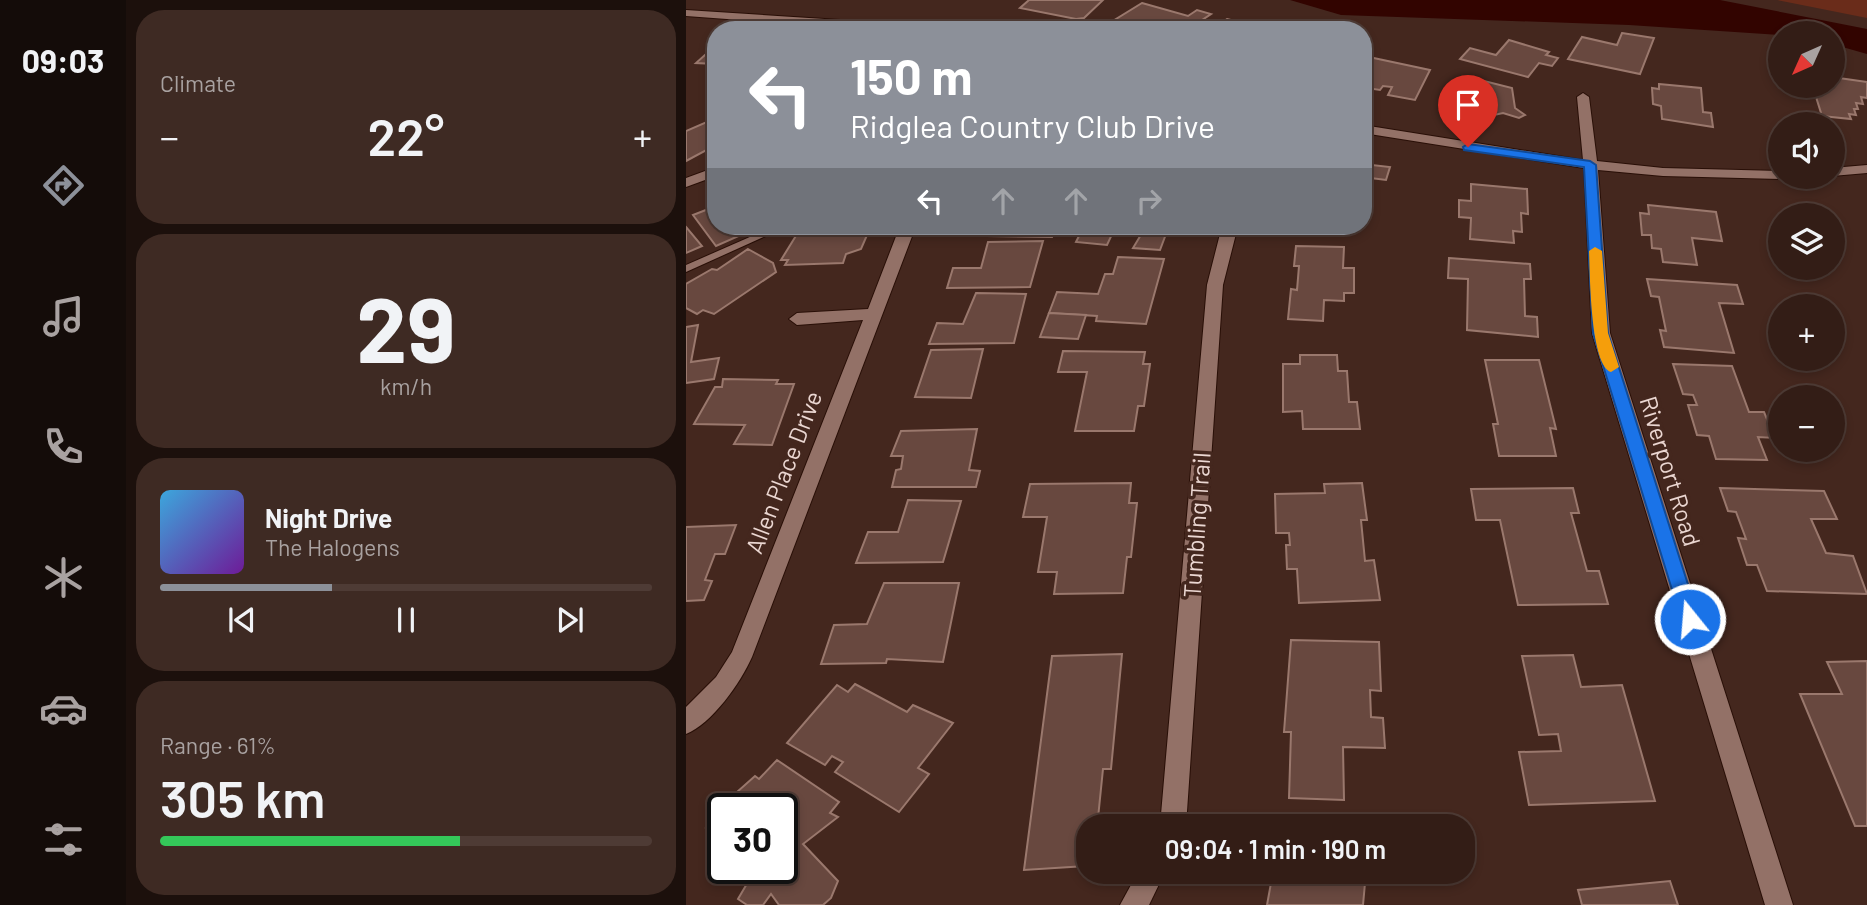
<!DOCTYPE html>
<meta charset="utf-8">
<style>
body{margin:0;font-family:Barlow,sans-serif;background:#3e2a23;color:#f1f3f6;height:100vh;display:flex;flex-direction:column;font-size:26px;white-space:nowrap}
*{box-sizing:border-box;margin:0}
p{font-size:23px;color:#a9a2a1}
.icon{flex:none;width:38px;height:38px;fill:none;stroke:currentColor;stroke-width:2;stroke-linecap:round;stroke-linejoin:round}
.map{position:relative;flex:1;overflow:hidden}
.details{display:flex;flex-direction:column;gap:10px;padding:10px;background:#1c100c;width:560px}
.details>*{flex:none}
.top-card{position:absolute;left:21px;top:21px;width:665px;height:214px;border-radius:28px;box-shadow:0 4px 10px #0003,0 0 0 2px #4e3b35;background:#8c9099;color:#fff;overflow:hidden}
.needle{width:46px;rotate:225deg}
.controls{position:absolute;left:1082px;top:21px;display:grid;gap:14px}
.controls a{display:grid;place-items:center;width:77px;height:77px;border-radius:50%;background:#331d16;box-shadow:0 4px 10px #0003,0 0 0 2px #4e3b35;font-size:35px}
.speed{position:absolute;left:21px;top:793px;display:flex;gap:14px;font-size:35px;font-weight:700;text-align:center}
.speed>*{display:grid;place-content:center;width:91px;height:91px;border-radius:50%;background:#331d16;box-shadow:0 4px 10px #0003,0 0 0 2px #4e3b35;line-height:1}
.speed .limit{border:4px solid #111;border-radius:10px;background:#fff;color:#111}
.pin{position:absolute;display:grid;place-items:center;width:60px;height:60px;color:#fff;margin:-72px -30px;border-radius:50% 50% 50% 0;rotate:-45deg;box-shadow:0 0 7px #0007}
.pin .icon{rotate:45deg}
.me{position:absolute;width:77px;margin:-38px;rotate:343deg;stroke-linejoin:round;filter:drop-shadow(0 0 5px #0008)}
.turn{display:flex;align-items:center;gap:24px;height:147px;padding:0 28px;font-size:32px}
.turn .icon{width:91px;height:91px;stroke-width:2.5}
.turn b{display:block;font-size:49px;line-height:60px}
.lanes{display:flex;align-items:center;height:66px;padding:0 28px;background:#0003;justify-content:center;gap:35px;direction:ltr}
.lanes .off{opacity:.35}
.big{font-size:52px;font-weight:600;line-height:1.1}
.details .tile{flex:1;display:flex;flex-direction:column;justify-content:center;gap:10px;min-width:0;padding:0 24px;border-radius:28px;background:#3e2a23}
.details .dial{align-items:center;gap:0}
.dial b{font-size:91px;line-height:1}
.song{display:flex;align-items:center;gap:21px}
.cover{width:84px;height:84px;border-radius:10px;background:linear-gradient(135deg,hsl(200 70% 55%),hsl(280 70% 35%))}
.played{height:7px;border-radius:4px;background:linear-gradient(90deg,#8c9099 35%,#4e3b35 35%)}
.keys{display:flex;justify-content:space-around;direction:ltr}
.heat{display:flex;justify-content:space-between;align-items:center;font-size:38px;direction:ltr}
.charge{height:10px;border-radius:5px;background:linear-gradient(90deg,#34c759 61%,#4e3b35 0)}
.trip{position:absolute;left:390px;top:814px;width:399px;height:70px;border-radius:28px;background:#331d16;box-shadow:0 4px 10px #0003,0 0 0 2px #4e3b35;font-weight:600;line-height:70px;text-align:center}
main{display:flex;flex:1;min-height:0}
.tabs{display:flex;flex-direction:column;width:126px;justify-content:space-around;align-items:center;background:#140c09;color:#a9a2a1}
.tabs .icon{width:49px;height:49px}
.tabs .current{color:#8c9099}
.tabs b{font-size:32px;color:#f1f3f6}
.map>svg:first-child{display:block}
</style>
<main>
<nav class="tabs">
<b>09:03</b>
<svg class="icon current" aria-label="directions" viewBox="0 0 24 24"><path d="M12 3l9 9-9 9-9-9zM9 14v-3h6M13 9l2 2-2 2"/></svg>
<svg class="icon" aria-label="music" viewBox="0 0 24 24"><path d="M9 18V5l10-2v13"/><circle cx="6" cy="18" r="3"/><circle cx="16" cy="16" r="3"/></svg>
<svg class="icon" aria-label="phone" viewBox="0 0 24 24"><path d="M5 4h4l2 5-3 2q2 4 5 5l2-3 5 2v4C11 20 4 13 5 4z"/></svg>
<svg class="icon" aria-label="climate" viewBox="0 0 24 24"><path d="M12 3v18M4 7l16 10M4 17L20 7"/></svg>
<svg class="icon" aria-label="car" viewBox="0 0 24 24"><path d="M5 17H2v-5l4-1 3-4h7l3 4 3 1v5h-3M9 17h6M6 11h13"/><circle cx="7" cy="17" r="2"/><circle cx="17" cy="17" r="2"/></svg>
<svg class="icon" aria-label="filters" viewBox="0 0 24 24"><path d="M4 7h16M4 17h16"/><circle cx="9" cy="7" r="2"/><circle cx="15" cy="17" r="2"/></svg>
</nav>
<section class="details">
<div class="tile"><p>Climate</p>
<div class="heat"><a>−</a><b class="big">22°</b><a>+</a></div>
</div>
<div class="tile dial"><b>29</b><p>km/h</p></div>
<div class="tile">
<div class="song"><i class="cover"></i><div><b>Night Drive</b><p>The Halogens</p></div></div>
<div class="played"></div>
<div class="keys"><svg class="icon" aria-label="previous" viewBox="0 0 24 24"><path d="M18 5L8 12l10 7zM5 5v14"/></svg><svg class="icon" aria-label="pause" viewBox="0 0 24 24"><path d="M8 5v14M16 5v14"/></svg><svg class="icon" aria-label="next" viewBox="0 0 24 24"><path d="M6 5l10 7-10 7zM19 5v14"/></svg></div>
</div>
<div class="tile"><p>Range · 61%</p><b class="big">305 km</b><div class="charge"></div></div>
</section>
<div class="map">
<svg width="1181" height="905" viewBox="0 0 1181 905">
<rect width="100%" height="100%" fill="#44271e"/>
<path fill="#6a2c1a" d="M1091,0h90v18z"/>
<path fill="#320400" d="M604,0h430l147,29v25l-35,-10v-11l-52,2 -151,-10 -288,-10z"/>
<g fill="#68483f" stroke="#9a786d" stroke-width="2">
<path d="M343,0h74l-19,18 -8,1 -56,-11z"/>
<path d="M456,3l46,13 9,-6 14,4 -24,16h-37l-17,-4 -12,2 -13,-4z"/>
<path d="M541,19l19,5 -7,6h-27z"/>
<path d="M936,33l32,5 -14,36 -72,-15 14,-22 35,8z"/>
<path d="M823,40l40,12 -3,3 12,3 -6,8 -13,-3 -11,14 -68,-18 10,-11 26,7z"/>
<path d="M30,45v19l-20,-1z"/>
<path d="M683,57l61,13 -15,30 -27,-5 4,-8 -9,-1 -3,4 -13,-2 -4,3v-24z"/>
<path d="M1146,77l35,5v16l-6,-1 2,7 -7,-1 2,6h-4l2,6 -7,-1 2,5 -29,-3 -6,-19 -8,-1 -3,-10h27z"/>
<path d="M786,78l40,10 3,20 10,7 -6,3 -16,-5 -9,2 -54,-6 4,-12 29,3 7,-4 -1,-3 -16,-5z"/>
<path d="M973,84l42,4 2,24 8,1 2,14 -51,-8 -1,-13 -8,-2 -1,-16 7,1z"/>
<path d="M30,118v27l-30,16v-30z"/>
<path d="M677,164l27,3 -4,13 -23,-3z"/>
<path d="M785,184l56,5 1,25 -7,-1 1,19 -9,-1 1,12 -44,-4 1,-21 -12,-1v-17l12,1z"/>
<path d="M962,205l68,7 6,29 -30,-3 5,27 -34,-3 -2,-13 -9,-1 -1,-13h-9l-2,-22 9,1z"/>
<path d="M30,206v20h29l5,5 -34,15 -23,-31z"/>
<path d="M116,226h24l-1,6 13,-1 2,-5h31l-10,23 -15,5 -3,9 -58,2 3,-5h-7z"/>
<path d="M305,226h64l-3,11 -64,-1z"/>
<path d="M383,226h100l-9,24 -27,-2 9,-15 -28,-3 -7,15 -31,-3 5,-10 -15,-1z"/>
<path d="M0,227l16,19 -16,7z"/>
<path d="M357,241l-13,46 -83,1 6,-20h28l7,-26z"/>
<path d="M610,246l48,1 -1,21h11v25h-10v8l-20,-1 -1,21 -35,-2 3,-30 6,1 2,-24h-5z"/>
<path d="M62,249l25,14 3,9 -62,42 -11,-4 -6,4 -11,-6v-24l26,-15 5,1z"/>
<path d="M432,257l46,2 -18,65 -50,-3 1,-5 -48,-3 8,-21 41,2 7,-20h8z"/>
<path d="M763,258l81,6 1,15h-7l1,37 12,1 1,20 -71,-7 1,-51 -20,-1z"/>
<path d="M961,279l90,6 6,19 -24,-1 15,50 -70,-6 -4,-17 6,1 -7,-34 -8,-1z"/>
<path d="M290,293l50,1 -12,49 -85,1 8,-21 26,1z"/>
<path d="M363,313l37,2 -8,24 -38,-2z"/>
<path d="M12,325l-7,37 28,-4 -5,21 -28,4v-56z"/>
<path d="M297,349l-12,49 -56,-1 16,-47z"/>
<path d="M377,351l82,1 -2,12h7l-6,42h-6l-4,25h-59l12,-59h-29z"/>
<path d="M614,355h37l1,16h9l2,31h8l3,27h-57l-1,-18 -19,1v-48h17z"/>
<path d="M799,360h54l17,69 -6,-1 6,28h-57l-6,-32h5z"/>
<path d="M987,364l59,2 17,46h15l11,26 -17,-1 9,23 -51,-1 -7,-23 -12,-1 -9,-30h9l-4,-10 -10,-1z"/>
<path d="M37,379l55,1 -2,4h18l-22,61 -38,-1 11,-19 -51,-1 21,-37h7z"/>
<path d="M291,429l-8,41 11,1 -4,16h-84l4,-17 5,-1 2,-13h-12l10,-25z"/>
<path d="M445,483l-2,20h8l-6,54h-4l-4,36 -69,1 3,-22h-19l9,-55h-24l7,-33z"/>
<path d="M676,483l5,37h-6l4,41 9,-1 6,40 -81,3 -2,-34h-10l-1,-24h4l-1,-12h-13l-1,-39 50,-1 -1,-9z"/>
<path d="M887,488l6,25h-8l16,58h12l9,33 -90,1 -18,-85h-24l-5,-31z"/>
<path d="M1034,488l104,3 13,28h-26l15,34 27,3 14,38 -100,-3 -10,-26h-10l-9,-27 8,1 -10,-27 -8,-1z"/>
<path d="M222,500l53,1 -18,61 -87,1 12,-31h30z"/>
<path d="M50,525l-11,29h-10l-10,26 7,1 -8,19 -18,1v-74z"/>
<path d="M198,583h75l-16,79 -56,-3 -1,4 -65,1 13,-39 33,-1z"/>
<path d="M605,640l88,2 2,49 -11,-1 1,27 12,1 2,30 -42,-1 1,53 -55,-2 2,-66h-7z"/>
<path d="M436,654l-11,115h-8l-5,49h-9l-3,48 -62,4 28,-214z"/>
<path d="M887,655l8,32 41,-2 33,116 -126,4 -10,-53 42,-1 -3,-17 -19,1 -17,-79z"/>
<path d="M1181,661v165h-12l-55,-132h42l-15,-32z"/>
<path d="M169,684l52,28 6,-7 40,18 -35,45 11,6 -30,38 -64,-40 8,-10 -11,-6 -7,9 -38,-22 50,-58 11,7z"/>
<path d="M91,760l62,42 -9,11 8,4 -35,27 35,37 -7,17 -8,7h-44l-8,-11 -8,11h-16l-9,-6 10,-17 -14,-14h48v-60h-55l5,-4 -4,-4 27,-24 4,3z"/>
<path d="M37,813v44l-7,-7 7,-6 -17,-16z"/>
<path d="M587,872h93l-3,33h-96z"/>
<path d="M984,881l8,24h-96l-4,-15z"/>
</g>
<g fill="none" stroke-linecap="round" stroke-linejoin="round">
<g stroke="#290f07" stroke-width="2">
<path id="service" d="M89,226h13l-102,46v-7z"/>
</g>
<g stroke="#290f07" stroke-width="2">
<g id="minor">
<path d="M0,10l248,16 6,4h-61l-193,-14z"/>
<path d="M897,93l6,4 8,64 66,7 117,3v6h6l-6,2 -117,-3 -65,-6 12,163 183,572h-28l-173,-572 -8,-165 -221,-35v-8l220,35 -6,-63z"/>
<path d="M1181,165v8l-35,3v-8z"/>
<path d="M30,167v9l-30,11v-9z"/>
<path d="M214,226h16l-164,431c-11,25 -40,67 -66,77v-27l30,-30 16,-25 131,-332 -66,5 -8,-6 8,-6 71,-4z"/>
<path d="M536,226h16l-15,59 -37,541h-26l47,-541z"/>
<path d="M452,872h27l-16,33h-29z"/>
</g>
</g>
<use href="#service" fill="#937167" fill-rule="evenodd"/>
<use href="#minor" fill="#937167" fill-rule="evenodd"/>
</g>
<path fill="#1a73e8" stroke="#114b97" stroke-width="2" d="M782,144l122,17 6,4 12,168 91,286 -3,5h-13l-2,-5 -88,-286 -9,-166 -120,-17 -1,-3z"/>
<path fill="#f59e0b" d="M909,247l7,4 6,82 11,34 -8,5c-21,-7 -21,-100 -22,-121z"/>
<g text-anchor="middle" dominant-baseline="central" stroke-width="7" stroke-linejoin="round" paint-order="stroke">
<g font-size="24" fill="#ebd7d2" stroke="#44271e">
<text transform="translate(985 471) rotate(73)">Riverport Road</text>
<text transform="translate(97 472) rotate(-69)">Allen Place Drive</text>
<text transform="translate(510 525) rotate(-86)">Tumbling Trail</text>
</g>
</g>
</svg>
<div class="controls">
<a><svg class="needle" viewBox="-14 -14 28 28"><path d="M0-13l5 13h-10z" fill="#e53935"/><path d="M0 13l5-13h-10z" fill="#a9a2a1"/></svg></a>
<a><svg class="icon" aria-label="sound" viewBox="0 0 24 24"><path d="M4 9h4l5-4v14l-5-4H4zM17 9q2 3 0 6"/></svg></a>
<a><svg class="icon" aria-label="layers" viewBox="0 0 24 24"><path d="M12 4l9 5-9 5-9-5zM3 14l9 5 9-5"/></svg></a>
<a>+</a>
<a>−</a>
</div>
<div class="speed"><div class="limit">30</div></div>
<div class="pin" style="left:782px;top:147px;background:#d93025"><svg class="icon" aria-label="arrive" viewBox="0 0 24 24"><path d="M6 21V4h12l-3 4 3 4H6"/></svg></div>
<svg class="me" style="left:1004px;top:619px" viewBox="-20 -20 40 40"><circle r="17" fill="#1a73e8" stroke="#fff" stroke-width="3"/><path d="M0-11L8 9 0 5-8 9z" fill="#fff"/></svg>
<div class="trip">09:04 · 1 min · 190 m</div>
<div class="top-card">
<div class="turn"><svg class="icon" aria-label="left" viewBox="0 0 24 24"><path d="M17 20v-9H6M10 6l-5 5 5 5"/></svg><div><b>150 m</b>Ridglea Country Club Drive</div></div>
<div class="lanes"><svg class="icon" aria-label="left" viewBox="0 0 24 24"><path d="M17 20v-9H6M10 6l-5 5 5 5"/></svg><svg class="icon off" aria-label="ahead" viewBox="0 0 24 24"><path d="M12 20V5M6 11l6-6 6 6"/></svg><svg class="icon off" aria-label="ahead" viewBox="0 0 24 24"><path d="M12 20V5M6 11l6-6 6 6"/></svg><svg class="icon off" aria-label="right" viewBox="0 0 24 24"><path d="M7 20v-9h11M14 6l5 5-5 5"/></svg></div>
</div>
</div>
</main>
